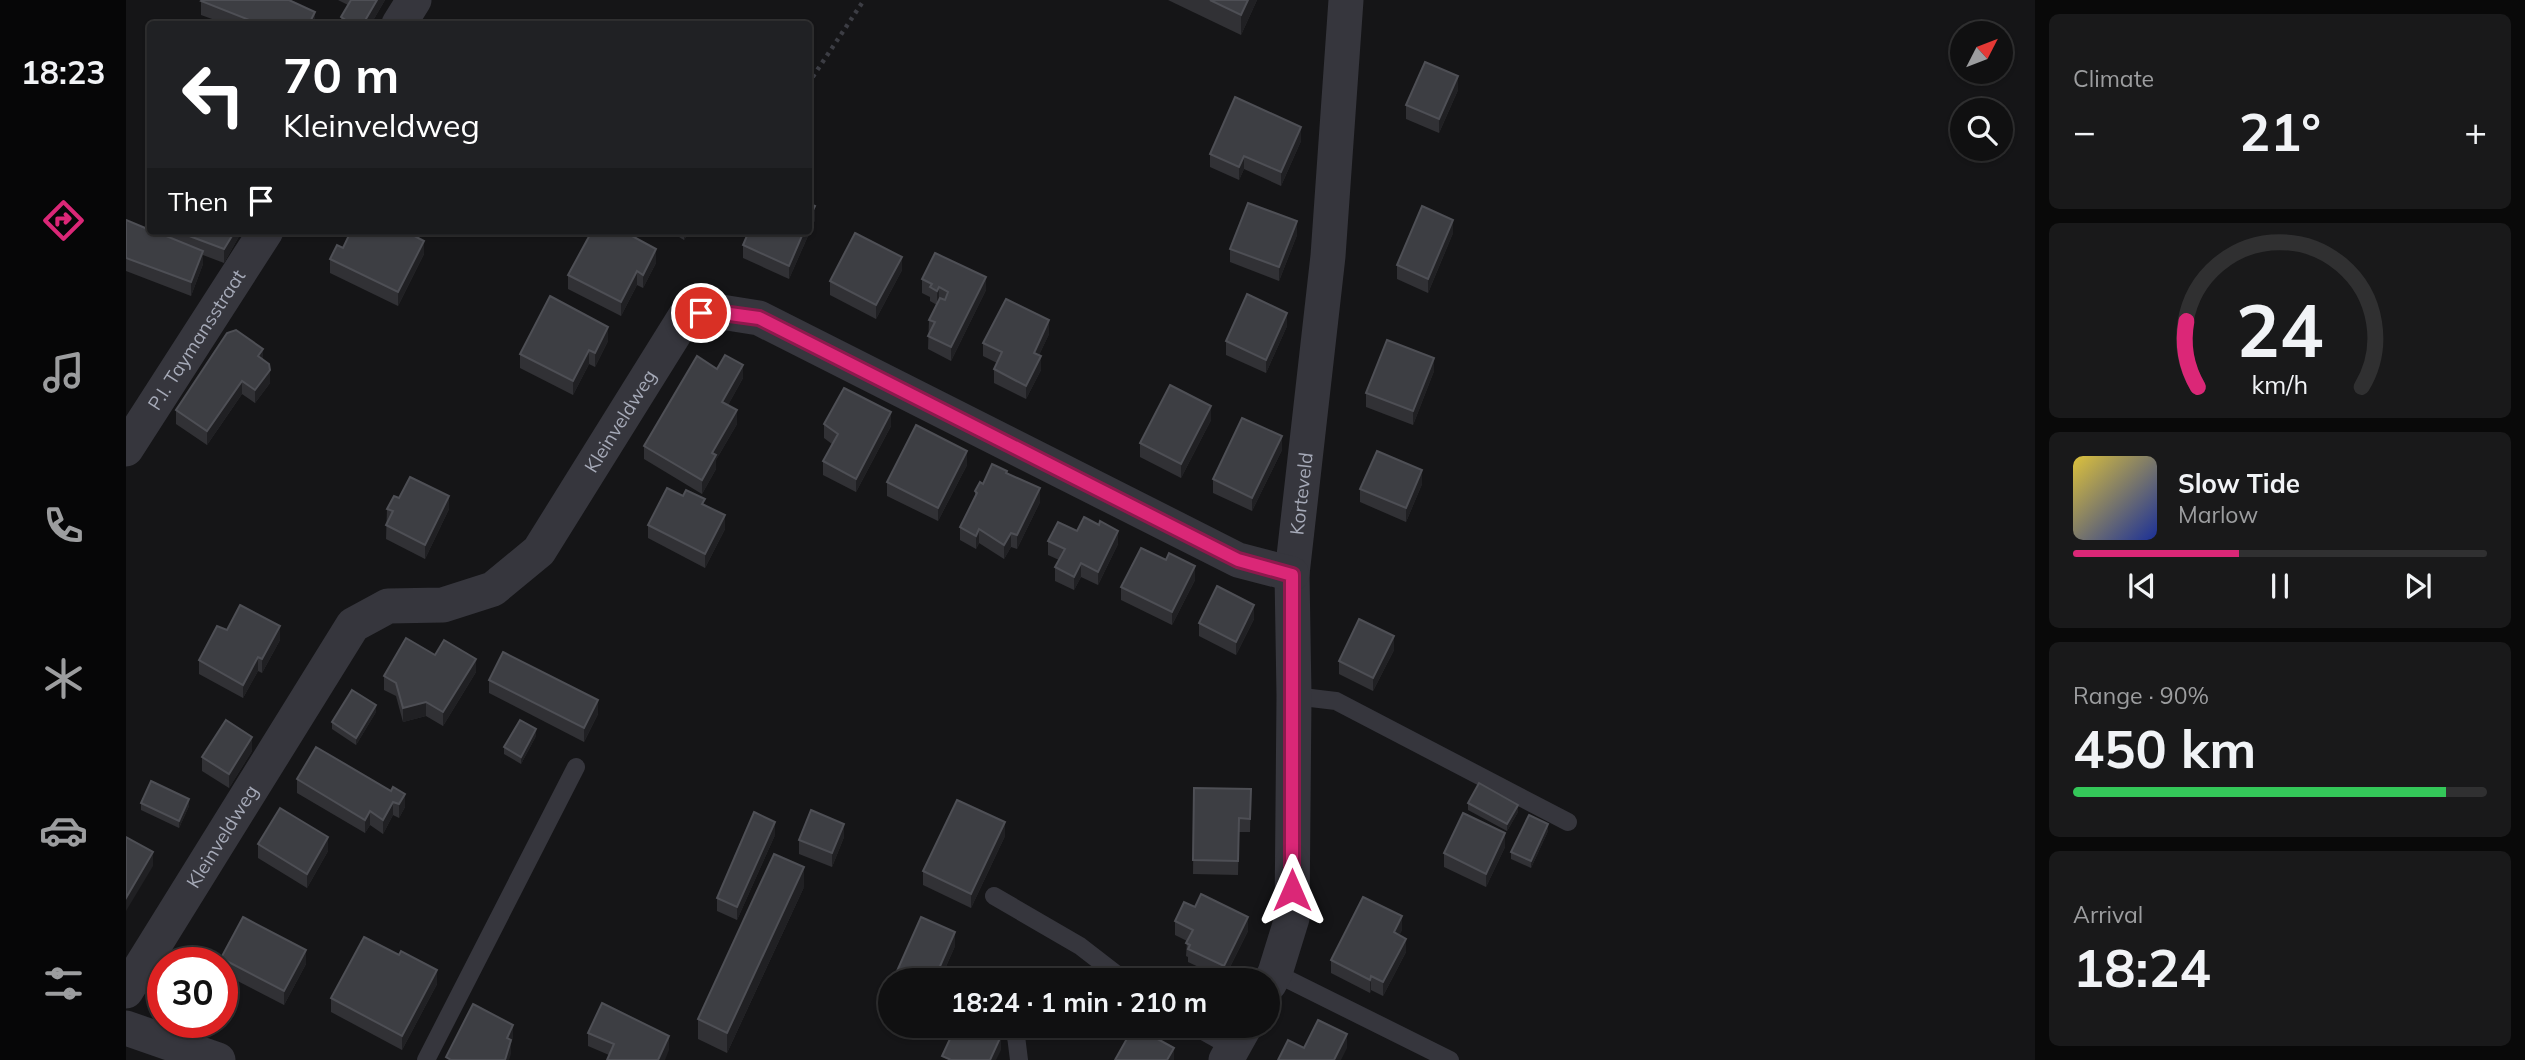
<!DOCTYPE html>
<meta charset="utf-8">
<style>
body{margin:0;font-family:Mulish,sans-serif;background:#19191a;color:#f1f3f6;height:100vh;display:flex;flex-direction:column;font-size:26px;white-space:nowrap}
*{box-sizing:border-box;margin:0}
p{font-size:23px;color:#9c9d9f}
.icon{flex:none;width:38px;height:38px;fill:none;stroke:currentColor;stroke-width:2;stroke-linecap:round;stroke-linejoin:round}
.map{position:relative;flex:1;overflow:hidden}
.sheet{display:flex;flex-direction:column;gap:14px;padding:14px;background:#090909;width:490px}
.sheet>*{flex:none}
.hud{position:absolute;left:21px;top:21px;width:665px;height:214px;border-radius:7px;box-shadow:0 2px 5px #0004,0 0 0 2px #303031;background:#202124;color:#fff;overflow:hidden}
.needle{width:46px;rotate:48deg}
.controls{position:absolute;left:1824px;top:21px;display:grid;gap:14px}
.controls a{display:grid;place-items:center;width:63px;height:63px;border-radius:50%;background:#101011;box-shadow:0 2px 5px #0004,0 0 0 2px #303031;font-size:35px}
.speed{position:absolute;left:21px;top:947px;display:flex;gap:14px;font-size:35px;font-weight:700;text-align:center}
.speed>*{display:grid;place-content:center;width:91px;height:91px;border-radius:50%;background:#101011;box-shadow:0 2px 5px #0004,0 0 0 2px #303031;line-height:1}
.speed .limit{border:10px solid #d22;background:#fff;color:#111}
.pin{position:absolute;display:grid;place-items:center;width:60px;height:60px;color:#fff;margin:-30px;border:4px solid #fff;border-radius:50%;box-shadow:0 2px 7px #0007}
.me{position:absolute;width:77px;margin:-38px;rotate:0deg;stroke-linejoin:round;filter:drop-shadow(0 0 5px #0008)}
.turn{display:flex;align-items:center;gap:24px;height:147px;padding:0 21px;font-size:32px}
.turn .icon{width:91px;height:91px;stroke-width:2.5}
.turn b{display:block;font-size:49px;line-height:60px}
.then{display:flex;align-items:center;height:66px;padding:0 21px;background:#0003;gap:14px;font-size:26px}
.big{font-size:52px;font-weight:700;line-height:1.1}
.sheet .card{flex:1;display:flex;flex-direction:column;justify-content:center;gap:10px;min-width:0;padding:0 24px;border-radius:10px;background:#19191a}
.sheet .dial{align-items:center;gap:0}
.dial svg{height:182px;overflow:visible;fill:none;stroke:#303031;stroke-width:7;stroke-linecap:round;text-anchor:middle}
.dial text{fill:#f1f3f6;stroke:none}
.song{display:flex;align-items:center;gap:21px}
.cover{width:84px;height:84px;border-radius:10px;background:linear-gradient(135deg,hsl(50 70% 55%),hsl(230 70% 35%))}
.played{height:7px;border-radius:4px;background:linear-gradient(90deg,#db2777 40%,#303031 40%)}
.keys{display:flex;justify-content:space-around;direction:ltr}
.heat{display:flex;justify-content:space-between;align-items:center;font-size:38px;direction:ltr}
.charge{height:10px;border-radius:5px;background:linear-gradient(90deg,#34c759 90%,#303031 0)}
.trip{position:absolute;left:752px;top:968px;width:402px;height:70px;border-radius:35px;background:#101011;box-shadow:0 2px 5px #0004,0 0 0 2px #303031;font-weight:700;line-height:70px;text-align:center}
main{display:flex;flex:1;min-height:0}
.tabs{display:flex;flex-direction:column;width:126px;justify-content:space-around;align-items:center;background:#060607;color:#9c9d9f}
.tabs .icon{width:49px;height:49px}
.tabs .active{color:#db2777}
.tabs b{font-size:32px;color:#f1f3f6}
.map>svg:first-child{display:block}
</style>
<main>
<nav class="tabs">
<b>18:23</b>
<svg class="icon active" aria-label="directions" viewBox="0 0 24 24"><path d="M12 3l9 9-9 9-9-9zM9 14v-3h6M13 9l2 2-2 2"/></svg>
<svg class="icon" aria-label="music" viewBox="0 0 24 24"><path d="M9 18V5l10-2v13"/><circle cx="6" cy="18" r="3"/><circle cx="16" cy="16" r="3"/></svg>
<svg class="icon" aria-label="phone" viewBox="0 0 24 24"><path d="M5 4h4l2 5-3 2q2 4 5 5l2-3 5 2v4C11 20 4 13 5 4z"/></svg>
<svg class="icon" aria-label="climate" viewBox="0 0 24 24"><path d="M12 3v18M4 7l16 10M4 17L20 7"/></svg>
<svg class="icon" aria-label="car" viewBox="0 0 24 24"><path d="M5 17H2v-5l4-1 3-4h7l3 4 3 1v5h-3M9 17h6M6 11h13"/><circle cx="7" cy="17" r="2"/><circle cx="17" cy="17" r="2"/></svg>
<svg class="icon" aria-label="filters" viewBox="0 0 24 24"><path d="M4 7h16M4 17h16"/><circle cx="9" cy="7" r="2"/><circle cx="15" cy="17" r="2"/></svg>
</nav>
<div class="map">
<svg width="1909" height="1060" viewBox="0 0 1909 1060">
<rect width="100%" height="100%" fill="#151517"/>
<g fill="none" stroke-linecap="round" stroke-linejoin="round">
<path stroke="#3c3d44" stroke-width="4.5" stroke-dasharray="3.5 5" stroke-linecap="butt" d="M682,84l56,-84"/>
<g stroke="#36363d" stroke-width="18">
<path d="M1168,696l42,5 232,121"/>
<path d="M868,896l86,50 44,34"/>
<path d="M1149,973l175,87"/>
<path d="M879,1026l11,10 3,24"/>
<path d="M1068,1026l39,22"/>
<path d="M300,1060l150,-293"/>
</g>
<g stroke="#36363d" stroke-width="35">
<path d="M273,24l15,-24"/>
<path id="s1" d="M0,449l140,-218"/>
<path id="s2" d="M1143,984l6,-11 17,-55 2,-222 -2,-122 36,-318 18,-256"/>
<path id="s3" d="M0,991l227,-366 35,-19 55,-1 50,-16 46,-38 147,-236 29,-4 44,7 479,242 54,14"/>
<path d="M0,1028l92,32"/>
<path d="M1100,1060l19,-34"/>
</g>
</g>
<g fill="#313135">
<path d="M212,0h47l-14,24h-30v-7l7,-12z"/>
<path d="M1042,0h89l-16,35z"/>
<path d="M75,1l114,23h-89l-25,-9z"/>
<path d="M1332,90l-19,43 -33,-14v-14z"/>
<path d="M1175,141l-20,45 -37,-17 -5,11 -29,-13v-13z"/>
<path d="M0,220l46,18v-7h70l-18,32 -21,-8v9l-12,32 -65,-25z"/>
<path d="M689,220l-26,59 -46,-21v-13z"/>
<path d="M543,231h21l-6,9z"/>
<path d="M1327,233l-25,60 -31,-14v-14z"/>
<path d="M1171,235l-18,46 -49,-19v-13z"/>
<path d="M217,248l81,6 -26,52 -68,-33v-14z"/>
<path d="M530,263l-13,25 -6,-3 -16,31 -53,-27v-14z"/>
<path d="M776,270l-26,49 -46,-24v-14z"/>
<path d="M796,279l64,11 -35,71 -23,-12 1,-29 8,-15 -7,-4v-4l-8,-4z"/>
<path d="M1161,326l-21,47 -40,-18v-14z"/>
<path d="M923,334l-10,21 2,15 -15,29 -32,-16v-14l3,-6 -14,-7v-13z"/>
<path d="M482,341l-13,26 -6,-3 -16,31 -53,-27v-14z"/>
<path d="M137,360l7,23 -15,20 -13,-9 -35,51 -31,-21v-14z"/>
<path d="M591,369l26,9 -15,27 9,19 -21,36v9l-14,25 -58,-35v-13z"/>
<path d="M1308,371l-21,54 -47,-18v-14z"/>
<path d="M1085,420l-30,58 -41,-21v-14z"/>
<path d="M698,424l67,2 -35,66 -33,-17v-14l9,-17 -8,-6z"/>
<path d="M1156,450l-30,61 -39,-18v-14z"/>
<path d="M841,465l-29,56 -51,-25v-14z"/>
<path d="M881,474l33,28 -23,47 -6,-2 -7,12 -25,-16 -3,6 -16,-9v-13l15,-31v-5l8,-7z"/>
<path d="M1296,484l-16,38 -46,-20v-13z"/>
<path d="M557,496l22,10 20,23 -20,39 -57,-30v-13z"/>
<path d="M273,498l50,11 -24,50 -39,-20 1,-30z"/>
<path d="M951,531l41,13 -20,41 -17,-8 -7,13 -19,-9v-14l4,-7 -11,-5v-14z"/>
<path d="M1040,560l29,20 -23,45 -51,-25v-13z"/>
<path d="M1128,619l-18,36 -37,-19v-13z"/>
<path d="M101,630l53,10 -18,33 -4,-2 -15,27 -44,-24v-14z"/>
<path d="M1268,650l-21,41 -34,-17v-13z"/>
<path d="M309,655l41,17 -33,54 -17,-10 -23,6 -7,-26 -12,-6v-14z"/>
<path d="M363,680l109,34 -14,28 -95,-49z"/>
<path d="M250,712l-20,33 -24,-16v-7z"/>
<path d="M410,736l-15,28 -17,-10v-7z"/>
<path d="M190,747l89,60 -6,11 -6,-3 -10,19 -13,-9 -5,8 -68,-40v-14z"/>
<path d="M126,751l-23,37 -27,-17v-14z"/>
<path d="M1068,788l57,1 -1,43h-11l-1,43 -45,-1z"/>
<path d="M15,803l48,3 -10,22 -38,-18z"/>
<path d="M1342,803l50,9 -11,19 -39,-21z"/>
<path d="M1422,831l-17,37 -20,-9v-7z"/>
<path d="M649,835l-38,85 -20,-9v-13z"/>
<path d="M879,836l-34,72 -48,-23v-14z"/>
<path d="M718,837l-12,30 -33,-13v-14z"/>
<path d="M132,844l70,7 -21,37 -49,-30z"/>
<path d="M1379,847l-19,40 -42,-20v-14z"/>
<path d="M678,887l-77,166 -29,-14v-20z"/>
<path d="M1049,921l73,10 -24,48 -36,-17v-5l-2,-1 1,-15 -12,-6z"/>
<path d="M1276,930l-3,5 7,17 -23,44 -12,-6 -1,3 -39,-20v-13z"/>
<path d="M829,946l-15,34h-43v-9z"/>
<path d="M273,955l38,29 -35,66 -71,-38v-14z"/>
<path d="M95,958l85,6 -22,41 -62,-32z"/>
<path d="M462,1033l81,17 -60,5 -21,-9z"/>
</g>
<g fill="#202023">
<path d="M251,0h8l-14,24h-8z"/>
<path d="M1122,0h9l-16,35v-20z"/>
<path d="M189,12v12h-6z"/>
<path d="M1332,76v14l-19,43v-14z"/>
<path d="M1175,127v14l-20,45v-14z"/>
<path d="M1118,156v13l-5,11v-13z"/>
<path d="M689,206v14l-26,59v-13l15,-35h4v-11z"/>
<path d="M1327,220v13l-25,60v-14z"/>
<path d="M1171,221v14l-18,46v-14z"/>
<path d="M109,231h7l-18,32v-14z"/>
<path d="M558,231h6l-6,9z"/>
<path d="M298,241v13l-26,52v-14z"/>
<path d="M530,249v14l-13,25v-13z"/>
<path d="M77,251v13l-12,32v-14z"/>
<path d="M776,257v13l-26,49v-14z"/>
<path d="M511,271v14l-16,31v-14z"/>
<path d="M860,277v13l-35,71v-14z"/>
<path d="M813,287v14l-2,4v-14z"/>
<path d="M1161,313v13l-21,47v-13z"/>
<path d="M923,320v14l-15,32v-13z"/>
<path d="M482,327v14l-13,26v-14z"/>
<path d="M137,349v13l-5,-6z"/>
<path d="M463,350v14l-16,31v-14z"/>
<path d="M915,356v14l-15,29v-13z"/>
<path d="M1308,358v13l-21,54v-14z"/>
<path d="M617,365v13l-21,38v-14z"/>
<path d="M144,370v13l-15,20v-13z"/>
<path d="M116,381v13l-35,51v-14z"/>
<path d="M1085,406v14l-30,58v-14z"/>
<path d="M611,410v14l-21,36v9l-14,25v-14l10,-27z"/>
<path d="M765,412v14l-35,66v-13z"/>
<path d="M1156,436v14l-30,61v-13z"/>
<path d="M841,451v14l-29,56v-13z"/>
<path d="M1296,470v14l-16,38v-14z"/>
<path d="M914,488v14l-23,47v-14z"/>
<path d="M323,496v13l-24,50v-14z"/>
<path d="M599,515v14l-20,39v-14z"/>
<path d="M853,529v14l-3,6v-13z"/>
<path d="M992,531v13l-20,41v-13z"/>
<path d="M885,533v14l-7,12v-14z"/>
<path d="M955,563v14l-7,13v-13z"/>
<path d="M1069,566v14l-23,45v-13z"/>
<path d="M1128,605v14l-18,36v-13z"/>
<path d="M154,626v14l-18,33v-14z"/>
<path d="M1268,636v14l-21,41v-13z"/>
<path d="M132,657v14l-15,27v-13z"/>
<path d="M350,659v13l-33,54v-14z"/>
<path d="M472,700v14l-14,28v-14z"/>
<path d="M300,702v14l-23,6v-14z"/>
<path d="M250,705v7l-20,33v-7z"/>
<path d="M410,729v7l-15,28v-7z"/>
<path d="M126,737v14l-23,37v-14z"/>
<path d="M279,794v13l-6,11v-14z"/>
<path d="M63,799v7l-10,22v-7z"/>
<path d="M267,802v13l-10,19v-14z"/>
<path d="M1392,805v7l-11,19v-7z"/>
<path d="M244,811v14l-5,8v-13z"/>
<path d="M649,822v13l-38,85v-13z"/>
<path d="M879,822v14l-34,72v-14z"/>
<path d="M718,824v13l-12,30v-14z"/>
<path d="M1422,824v7l-17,37v-7z"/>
<path d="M1379,833v14l-19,40v-13z"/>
<path d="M202,837v14l-21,37v-14z"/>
<path d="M27,852v14l-27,45v-13z"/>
<path d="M678,867v20l-77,166v-20z"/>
<path d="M1276,916v14l-8,16v-14z"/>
<path d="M1122,917v14l-24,48v-13z"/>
<path d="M829,932v14l-15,34h-6z"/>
<path d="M1280,939v13l-23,44v-14z"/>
<path d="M180,950v14l-22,41v-14z"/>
<path d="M311,970v14l-35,66v-14z"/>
<path d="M1245,976v14l-1,3v-13z"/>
<path d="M387,1025v13l-2,6v10l-2,6h-4l2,-22z"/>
<path d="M1221,1034v14l-6,12h-7z"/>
<path d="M543,1036v14l-4,10h-7z"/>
<path d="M875,1036v14l-5,10h-6z"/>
<path d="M1048,1048v12h-7z"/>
</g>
<g fill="#3d3e43" stroke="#4e4f55" stroke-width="2">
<path d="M76,0h87l26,12 -6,12h-58l1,-3 -51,-20z"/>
<path d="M225,0h26l-14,24h-11l-11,-7z"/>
<path d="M1084,0h38l-7,15z"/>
<path d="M1299,62l33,14 -19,43 -33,-14z"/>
<path d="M1109,97l66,30 -20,45 -37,-16 -5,11 -29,-13z"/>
<path d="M682,203l7,3 -7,14z"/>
<path d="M1122,203l49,18 -18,46 -49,-18z"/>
<path d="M1296,206l31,14 -25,59 -31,-14z"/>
<path d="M0,220l24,10v1h4l49,20 -12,31 -65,-24z"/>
<path d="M50,231h59l-11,18z"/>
<path d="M225,231h54l19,10 -26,51 -68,-33 7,-14 6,3z"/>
<path d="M466,231h31l33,18 -13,26 -6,-4 -16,31 -53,-27z"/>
<path d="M623,231h55l-15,35 -46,-21z"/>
<path d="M729,233l47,24 -26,48 -46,-24z"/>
<path d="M809,253l51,24 -35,70 -23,-11 7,-14 -6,-2 11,-22 5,2 3,-8 -9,-5 -2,4 -7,-4 2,-3 -10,-5z"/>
<path d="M1121,294l40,19 -21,47 -40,-19z"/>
<path d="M424,296l58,31 -13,26 -6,-3 -16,31 -53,-27z"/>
<path d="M880,299l43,21 -15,33 7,3 -15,30 -32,-17 8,-17 -19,-9z"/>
<path d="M110,330l27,19 -5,7 11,8 1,6 -15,20 -13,-9 -35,50 -31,-21 51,-77z"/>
<path d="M1261,340l47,18 -21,53 -47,-18z"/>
<path d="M599,355l18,10 -21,37 15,8 -25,43 4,2 -14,25 -58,-34 53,-90 20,13z"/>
<path d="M1044,385l41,21 -30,58 -41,-21z"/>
<path d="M718,388l47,24 -35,67 -33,-18 15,-27 -14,-10z"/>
<path d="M1116,418l40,18 -30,62 -39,-19z"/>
<path d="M790,425l51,26 -29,57 -51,-26z"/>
<path d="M1251,451l45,19 -16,38 -46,-19z"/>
<path d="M866,464l15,7 -1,2 34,15 -23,47 -6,-2 -7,12 -25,-16 -3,7 -16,-9 17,-34 -2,-2 5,-9 3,2z"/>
<path d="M284,477l39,19 -24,49 -39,-20 7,-14 -6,-2 7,-13 5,2z"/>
<path d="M541,488l16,8 3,-6 19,9 -3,5 23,11 -20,39 -57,-29z"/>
<path d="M958,517l15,8 1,-4 18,10 -20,41 -17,-9 -7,14 -19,-10 10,-18 -17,-8 10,-19 19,9z"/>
<path d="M1015,548l25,12 3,-7 26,13 -23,46 -51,-25z"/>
<path d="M1091,586l37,19 -18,37 -37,-19z"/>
<path d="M114,605l40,21 -18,33 -4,-2 -15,28 -44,-25 18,-34 10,4z"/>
<path d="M1233,619l35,17 -21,42 -34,-17z"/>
<path d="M280,638l29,17 9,-15 32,19 -33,53 -17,-10 -23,6 -7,-25 -12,-7z"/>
<path d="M377,652l95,48 -14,28 -95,-48z"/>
<path d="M226,690l24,15 -20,33 -24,-16z"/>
<path d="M100,720l26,17 -23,37 -27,-17z"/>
<path d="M394,720l16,9 -15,28 -17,-10z"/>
<path d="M190,747l75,44 2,-4 12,7 -6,10 -6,-2 -10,18 -13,-9 -5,9 -68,-41z"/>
<path d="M25,781l38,18 -10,22 -38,-18z"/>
<path d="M1353,783l39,22 -11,19 -39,-21z"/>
<path d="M1068,788l57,1 -1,30 -11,-1 -1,43 -45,-1z"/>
<path d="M831,800l48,22 -34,72 -48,-23z"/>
<path d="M154,808l48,29 -21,37 -49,-30z"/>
<path d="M685,810l33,14 -12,29 -33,-13z"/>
<path d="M628,812l21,10 -38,85 -20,-9z"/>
<path d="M1337,813l42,20 -19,41 -42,-21z"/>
<path d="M1403,815l19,9 -17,37 -20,-9z"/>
<path d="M0,837l27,15 -27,46z"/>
<path d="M648,854l30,13 -77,166 -29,-14z"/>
<path d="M1075,894l47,23 -24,49 -36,-17 2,-4 -4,-2 7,-13 -18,-9 9,-19 11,5z"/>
<path d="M1237,897l39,19 -8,16 12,7 -23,43 -12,-6 -1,4 -39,-20z"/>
<path d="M117,917l63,33 -22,41 -63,-33z"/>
<path d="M795,917l34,15 -21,48h-17l-20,-9z"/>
<path d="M238,937l35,18 2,-4 36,19 -35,66 -71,-38z"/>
<path d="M476,1003l67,33 -11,24h-51l7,-16 -26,-11z"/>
<path d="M347,1004l40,21 -6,13 4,2 -6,20h-54l-5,-3z"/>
<path d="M1192,1020l29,14 -13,26h-56l10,-20 16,8z"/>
<path d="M830,1026h23l22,10 -11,24h-39l-9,-4z"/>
<path d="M1008,1026l40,22 -7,12h-52z"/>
</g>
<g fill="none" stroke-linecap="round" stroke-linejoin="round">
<g stroke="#8e194d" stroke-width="18">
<path id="route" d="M575,313l14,-1 44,6 479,242 54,15v315"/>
</g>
<use href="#route" stroke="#db2777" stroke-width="12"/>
</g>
<g text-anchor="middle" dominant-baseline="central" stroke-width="7" stroke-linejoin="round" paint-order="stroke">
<g font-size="19" fill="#a6aab8" stroke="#101012">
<text stroke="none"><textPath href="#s1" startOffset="130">P.I. Taymansstraat</textPath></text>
<text stroke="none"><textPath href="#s3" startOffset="791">Kleinveldweg</textPath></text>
<text stroke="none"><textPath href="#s2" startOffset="495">Korteveld</textPath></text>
<text stroke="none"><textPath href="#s3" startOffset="182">Kleinveldweg</textPath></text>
</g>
</g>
</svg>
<div class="controls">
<a><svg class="needle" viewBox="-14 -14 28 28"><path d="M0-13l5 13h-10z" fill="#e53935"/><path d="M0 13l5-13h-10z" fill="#9c9d9f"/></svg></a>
<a><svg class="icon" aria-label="search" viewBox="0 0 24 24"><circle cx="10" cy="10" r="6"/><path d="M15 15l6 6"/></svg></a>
</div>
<div class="speed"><div class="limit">30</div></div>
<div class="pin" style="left:575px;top:313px;background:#d93025"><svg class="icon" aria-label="arrive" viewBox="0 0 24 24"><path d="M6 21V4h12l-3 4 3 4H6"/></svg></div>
<svg class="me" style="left:1166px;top:890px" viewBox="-20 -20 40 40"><path d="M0-17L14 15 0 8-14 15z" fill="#db2777" stroke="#fff" stroke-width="4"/></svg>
<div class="trip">18:24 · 1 min · 210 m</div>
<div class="hud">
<div class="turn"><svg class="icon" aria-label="left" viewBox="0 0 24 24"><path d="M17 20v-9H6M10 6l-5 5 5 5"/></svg><div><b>70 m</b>Kleinveldweg</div></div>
<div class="then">Then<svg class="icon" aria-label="arrive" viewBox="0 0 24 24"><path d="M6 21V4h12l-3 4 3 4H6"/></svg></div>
</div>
</div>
<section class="sheet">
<div class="card"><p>Climate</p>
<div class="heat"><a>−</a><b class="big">21°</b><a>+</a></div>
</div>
<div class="card dial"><svg viewBox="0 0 100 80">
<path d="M14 69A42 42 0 1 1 86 69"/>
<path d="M14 69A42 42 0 0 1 9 40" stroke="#db2777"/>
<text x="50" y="56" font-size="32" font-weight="700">24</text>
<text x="50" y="72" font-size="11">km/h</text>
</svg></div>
<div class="card">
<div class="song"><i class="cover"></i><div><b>Slow Tide</b><p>Marlow</p></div></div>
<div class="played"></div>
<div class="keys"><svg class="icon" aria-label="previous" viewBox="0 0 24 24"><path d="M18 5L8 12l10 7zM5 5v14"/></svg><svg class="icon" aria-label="pause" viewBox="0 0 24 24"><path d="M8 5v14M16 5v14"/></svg><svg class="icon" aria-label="next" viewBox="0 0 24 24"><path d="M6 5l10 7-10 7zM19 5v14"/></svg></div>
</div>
<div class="card"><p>Range · 90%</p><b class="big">450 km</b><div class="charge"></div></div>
<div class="card"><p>Arrival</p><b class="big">18:24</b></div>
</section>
</main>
